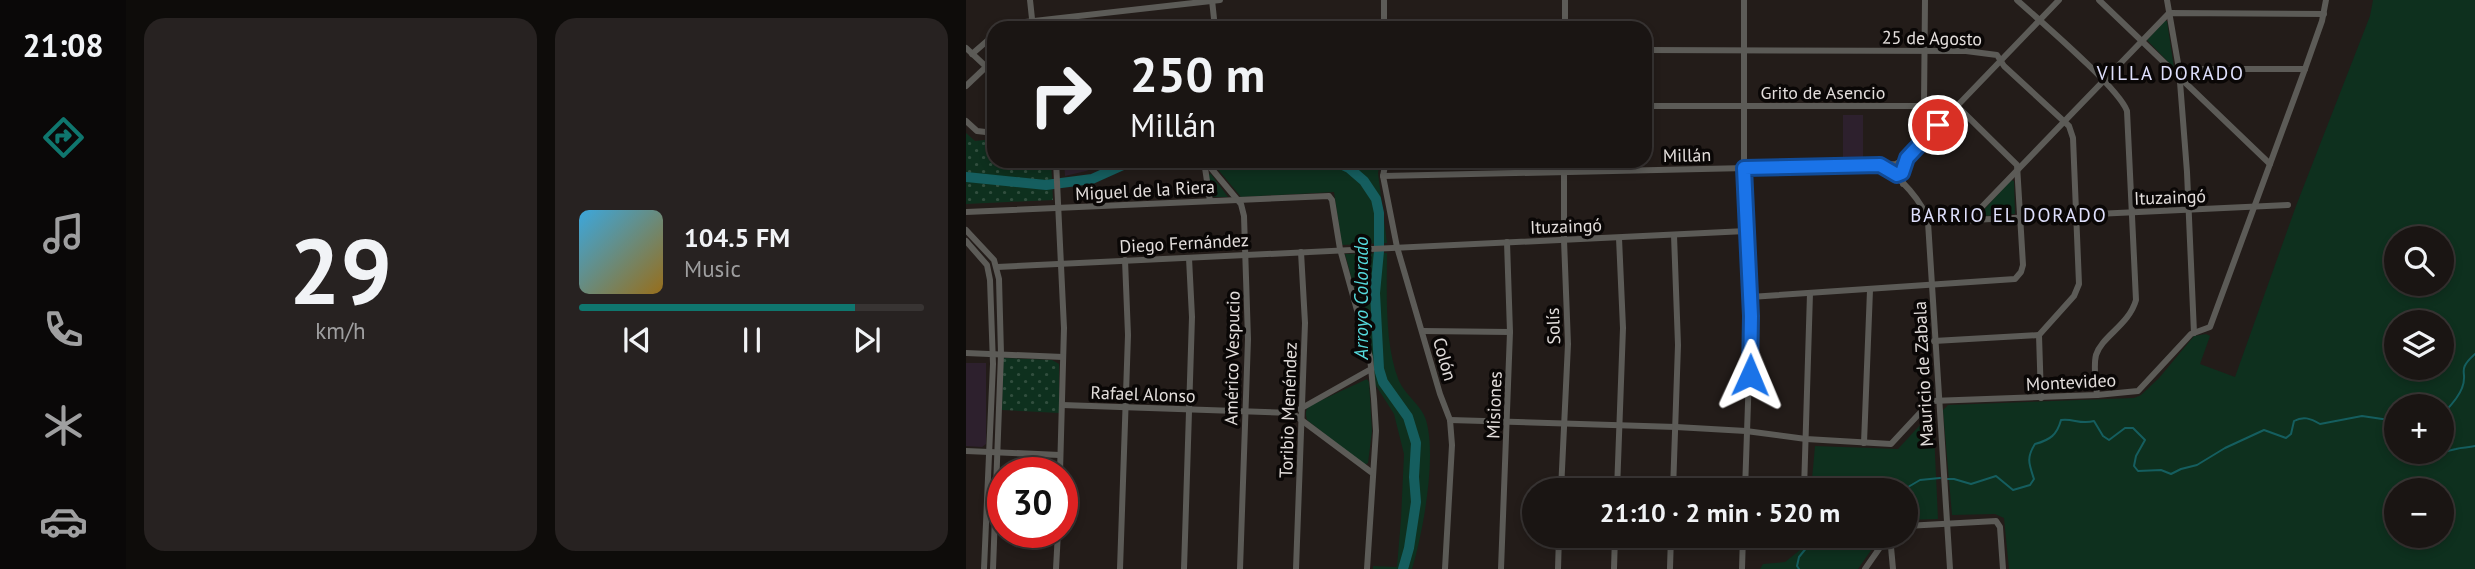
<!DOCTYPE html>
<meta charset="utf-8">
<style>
body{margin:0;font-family:"PT Sans",sans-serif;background:#272221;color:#f1f3f6;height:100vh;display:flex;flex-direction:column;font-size:26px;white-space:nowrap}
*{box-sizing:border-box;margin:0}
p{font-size:23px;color:#9f9fa0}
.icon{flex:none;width:38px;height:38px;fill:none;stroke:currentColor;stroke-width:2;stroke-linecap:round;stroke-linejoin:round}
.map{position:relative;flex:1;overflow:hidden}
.details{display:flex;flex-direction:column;gap:18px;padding:18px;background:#0e0c0a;width:840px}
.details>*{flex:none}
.banner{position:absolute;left:21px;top:21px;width:665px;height:147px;border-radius:21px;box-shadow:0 4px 10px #0003,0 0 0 2px #383433;background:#1a1513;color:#f1f3f6;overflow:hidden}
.fabs{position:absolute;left:1418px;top:226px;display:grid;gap:14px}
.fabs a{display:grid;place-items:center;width:70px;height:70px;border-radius:50%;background:#1a1513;box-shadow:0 4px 10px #0003,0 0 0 2px #383433;font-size:35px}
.speed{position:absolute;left:21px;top:457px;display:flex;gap:14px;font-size:35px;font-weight:700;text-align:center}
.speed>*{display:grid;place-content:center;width:91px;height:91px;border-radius:50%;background:#1a1513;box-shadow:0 4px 10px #0003,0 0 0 2px #383433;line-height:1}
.speed .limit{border:10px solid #d22;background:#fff;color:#111}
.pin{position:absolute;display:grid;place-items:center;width:60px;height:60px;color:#fff;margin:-30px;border:4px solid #fff;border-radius:50%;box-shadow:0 2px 7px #0007}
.me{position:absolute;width:77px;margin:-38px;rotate:1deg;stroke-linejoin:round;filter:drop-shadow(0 0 5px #0008)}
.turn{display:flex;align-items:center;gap:24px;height:147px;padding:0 28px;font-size:32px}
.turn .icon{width:91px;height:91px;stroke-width:2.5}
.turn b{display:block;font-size:49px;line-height:60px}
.details .card{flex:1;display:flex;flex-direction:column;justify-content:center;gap:10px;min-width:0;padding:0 24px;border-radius:21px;background:#272221}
.details .dial{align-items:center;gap:0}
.dial b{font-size:91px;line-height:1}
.song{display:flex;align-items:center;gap:21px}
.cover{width:84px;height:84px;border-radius:10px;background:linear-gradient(135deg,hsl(200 70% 55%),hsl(40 70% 35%))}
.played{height:7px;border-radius:4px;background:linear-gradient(90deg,#0f766e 80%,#383433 80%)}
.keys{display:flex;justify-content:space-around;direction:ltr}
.details .tiles{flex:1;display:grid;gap:18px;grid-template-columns:repeat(2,1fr)}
.trip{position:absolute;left:556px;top:478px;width:396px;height:70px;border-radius:35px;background:#1a1513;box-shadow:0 4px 10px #0003,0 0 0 2px #383433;font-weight:700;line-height:70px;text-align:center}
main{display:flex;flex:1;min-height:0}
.menu{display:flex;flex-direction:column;width:126px;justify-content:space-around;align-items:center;background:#0a0808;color:#9f9fa0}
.menu .icon{width:49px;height:49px}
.menu .current{color:#0f766e}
.menu b{font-size:32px;color:#f1f3f6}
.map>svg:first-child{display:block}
</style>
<main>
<nav class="menu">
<b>21:08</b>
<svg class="icon current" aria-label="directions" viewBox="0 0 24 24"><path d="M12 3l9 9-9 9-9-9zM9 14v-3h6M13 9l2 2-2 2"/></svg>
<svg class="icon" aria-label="music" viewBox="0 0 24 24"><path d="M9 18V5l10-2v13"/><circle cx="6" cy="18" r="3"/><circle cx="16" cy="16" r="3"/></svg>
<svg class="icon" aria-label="phone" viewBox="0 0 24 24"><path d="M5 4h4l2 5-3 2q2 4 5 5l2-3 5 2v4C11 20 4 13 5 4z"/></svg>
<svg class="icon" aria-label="climate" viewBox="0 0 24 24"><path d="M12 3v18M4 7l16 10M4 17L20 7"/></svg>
<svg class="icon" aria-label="car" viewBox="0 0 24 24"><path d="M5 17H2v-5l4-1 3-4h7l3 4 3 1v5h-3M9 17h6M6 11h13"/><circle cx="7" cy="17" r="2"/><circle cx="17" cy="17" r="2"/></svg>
</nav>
<section class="details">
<div class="tiles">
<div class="card dial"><b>29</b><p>km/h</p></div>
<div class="card">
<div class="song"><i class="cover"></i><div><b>104.5 FM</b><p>Music</p></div></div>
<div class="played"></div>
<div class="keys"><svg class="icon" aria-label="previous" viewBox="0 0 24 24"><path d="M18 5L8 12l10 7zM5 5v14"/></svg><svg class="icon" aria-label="pause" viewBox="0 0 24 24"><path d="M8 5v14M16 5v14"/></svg><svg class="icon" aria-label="next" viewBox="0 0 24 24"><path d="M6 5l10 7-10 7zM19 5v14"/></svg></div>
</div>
</div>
</section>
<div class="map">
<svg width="1509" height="569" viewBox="0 0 1509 569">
<defs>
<pattern id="park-dots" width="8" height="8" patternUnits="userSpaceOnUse" patternTransform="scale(1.75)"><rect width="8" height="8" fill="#0e301e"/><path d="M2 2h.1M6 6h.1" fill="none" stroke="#314e3e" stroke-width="1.8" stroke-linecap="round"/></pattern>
</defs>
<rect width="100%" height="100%" fill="#231c19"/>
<g fill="#2d202d">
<rect x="877" y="115" width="20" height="45"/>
<path d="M98,161h51l-29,10 -21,5z"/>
<path d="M0,363h20v81l-4,3 -16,-1z"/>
</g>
<g fill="#0e301e" fill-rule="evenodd">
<path d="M1407,0h102v569h-466l-5,-51 -9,-4 -43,1 -9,-105 5,-5 186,-7 7,-3 18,-17 35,-42 12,-2 4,2 -10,28 35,13 61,-171 74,-190zM1430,238h45v46h-45zM1430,322h45v46h-45zM1430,406h45v46h-45zM1430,490h45v46h-45z"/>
<path d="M1199,21h2l7,47 -27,-28z"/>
<path d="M245,161h169l-2,12 9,70 -45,2 -8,-53 -93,5z"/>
<path d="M242,174h3l17,23h-15z"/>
<path d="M1045,180l3,1 1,33 -33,2 -1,-3z"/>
<path d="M421,253c0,38 -3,91 12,128 6,14 23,25 27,39 11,37 -3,112 -14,149h-39v-3l24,1 4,-48 3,-65 -10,-40 -19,-30 -4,-35 -26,-95z"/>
<path d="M401,379l2,3 3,49 -4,32 -4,2 -57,-45c-2,-7 -2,-11 4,-15z"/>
<path d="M967,411l5,108 -32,1v-30h-95l4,-44 83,3z"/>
<path d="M840,536h75l-23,33h-98l3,-5 22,-2 20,-16z"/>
</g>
<g fill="url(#park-dots)">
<path d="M0,133l9,8 19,-2v22h57l2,39 -87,4z"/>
<path d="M37,358l49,2 7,4v49l-57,-3z"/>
</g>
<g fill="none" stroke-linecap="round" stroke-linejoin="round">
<g stroke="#155e5f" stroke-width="2">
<path d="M1475,416c8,-9 17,-17 21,-28 7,-17 -7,-16 13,-34"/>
<path d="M1460,452c13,4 18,-1 30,-3 7,-2 12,-1 19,-3"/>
<path d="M980,479h8l17,5 25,-8 17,14 17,-5 4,-6c-5,-15 -8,-21 1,-35 15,-4 22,-9 26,-24 12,-2 19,5 33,1l9,15 6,4 16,-12h8l12,12 -9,16 -2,10 4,5 23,-1 10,4 10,-5 16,-4 28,-17 39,-18 22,8 5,-4 3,-13c9,-5 16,-3 26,3l42,-8 34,5"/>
<path d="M937,490l17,-10 20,-2"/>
<path d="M833,569l-2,-3 2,-9 17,-21"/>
</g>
<g stroke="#155e5f" stroke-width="10">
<path d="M368,161l15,7 15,13 12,18 3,14v38l-4,42 4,76 4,13 25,35 8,26 -2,34 2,25 -7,46 -6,21"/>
<path d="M0,177l80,8 46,-6 40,-18"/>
</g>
<g stroke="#5c5b57" stroke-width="6">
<path d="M64,0l3,28"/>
<path d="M246,0l3,28"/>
<path d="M418,0v28"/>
<path d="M599,0v28"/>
<path d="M778,0v168l7,148 -6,174"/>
<path d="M1051,0c23,21 101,87 110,111l9,189c-7,25 -34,36 -40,55 -3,12 0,28 1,40"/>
<path d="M1133,0l171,164"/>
<path d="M1201,0l12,69 8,103 7,161"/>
<path d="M37,28l13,-5 204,-23"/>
<path d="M0,48l28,26"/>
<path d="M679,50l321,1 31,4 7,11 65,60 4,12 6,146 -5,12 -35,39 2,63"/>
<path d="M6,54l22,-19"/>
<path d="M1213,69h126"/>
<path d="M0,86l20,-19"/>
<path d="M679,106h279l38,5 55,54 6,100 -2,7 -6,7 -265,18"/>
<path d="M958,106l1,-106"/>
<path d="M0,121l11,10 17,2"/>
<path d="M90,161l8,167 -4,144"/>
<path d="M238,161l6,40"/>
<path d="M239,161l36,43 3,12 4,123 -8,230"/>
<path d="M420,161l-3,15 14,71 43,147 10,26 2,25 -7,124"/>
<path d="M915,166c18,9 43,37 47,56l22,347"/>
<path d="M417,176l497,-11 16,-1 11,-6"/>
<path d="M937,184l-1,-11 5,-15 152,-158"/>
<path d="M0,212l363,-16 3,4 8,49 30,108 4,42 2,32 -9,138"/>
<path d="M1006,221l2,-6 195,-202 155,1"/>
<path d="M962,222l360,-17"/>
<path d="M0,230l28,30 5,19 2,75 -8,215"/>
<path d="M0,241l21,24 3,15 3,84 -9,205"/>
<path d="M31,267l749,-36"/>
<path d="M456,331l88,1"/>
<path d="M968,341l105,-6"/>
<path d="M0,353l97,4"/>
<path d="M96,405l230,8 79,59"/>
<path d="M334,409l71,-40"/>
<path d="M484,420l226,7 70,4 60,8 85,5 40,-43 166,-6 41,-4 53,-57 19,-7 95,-258 17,-48 4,-21"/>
<path d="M898,443l6,-153"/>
<path d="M0,451l94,4"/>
<path d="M595,490l7,-146 -4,-104v-79"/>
<path d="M651,490l6,-162 -4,-90"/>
<path d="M707,490l5,-145 -4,-110"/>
<path d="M838,490l6,-197"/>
<path d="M940,526l90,-5 4,6 3,42"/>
<path d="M924,536l3,33"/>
<path d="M836,537v-1"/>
<path d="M704,568l1,-32"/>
<path d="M90,569l2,-37"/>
<path d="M154,569l8,-234 -3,-75"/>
<path d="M218,569l8,-252 -3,-59"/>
<path d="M330,569l9,-246 -4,-71"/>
<path d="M535,569l9,-237 -3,-90"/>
<path d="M592,569l1,-33"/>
<path d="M648,569l1,-33"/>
<path d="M776,569l1,-33"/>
<path d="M899,569l23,-33"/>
</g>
</g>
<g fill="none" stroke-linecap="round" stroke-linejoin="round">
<g stroke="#114b97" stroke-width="18">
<path id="route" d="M784,375l1,-59 -7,-148 136,-3 17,10 5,-2 5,-15 31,-33"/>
</g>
<use href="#route" stroke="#1a73e8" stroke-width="12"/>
</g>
<g text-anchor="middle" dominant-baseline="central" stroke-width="7" stroke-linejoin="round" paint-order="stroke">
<g font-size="18" fill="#e3dedc" stroke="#0a0706">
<text transform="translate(966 38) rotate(1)">25 de Agosto</text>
<text x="857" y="92">Grito de Asencio</text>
<text transform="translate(721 155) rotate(-1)">Millán</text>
<text transform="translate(179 190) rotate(-3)">Miguel de la Riera</text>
<text transform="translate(1204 197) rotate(-2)">Ituzaingó</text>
<text transform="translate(600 226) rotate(-2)">Ituzaingó</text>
<text transform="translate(218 243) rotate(-3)">Diego Fernández</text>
<text transform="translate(587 326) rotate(-92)">Solís</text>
<text transform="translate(266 358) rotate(-89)">Américo Vespucio</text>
<text transform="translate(479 359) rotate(74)">Colón</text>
<text transform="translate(957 374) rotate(-93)">Mauricio de Zabala</text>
<text transform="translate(1105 382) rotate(-3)">Montevideo</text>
<text transform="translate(177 394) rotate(2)">Rafael Alonso</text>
<text transform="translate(528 405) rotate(-88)">Misiones</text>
<text transform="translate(322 410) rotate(-88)">Toribio Menéndez</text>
</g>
<g font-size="19" letter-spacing="2" fill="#dfe0fd" stroke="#0a0706">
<text x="1205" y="73">VILLA DORADO</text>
<text x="1043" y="215">BARRIO EL DORADO</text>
</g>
<g font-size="19" font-style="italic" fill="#55d9dc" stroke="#0a0706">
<text transform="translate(395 298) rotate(-90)">Arroyo Colorado</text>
</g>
</g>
</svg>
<div class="fabs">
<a><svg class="icon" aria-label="search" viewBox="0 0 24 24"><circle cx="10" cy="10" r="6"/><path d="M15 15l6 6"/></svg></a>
<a><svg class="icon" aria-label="layers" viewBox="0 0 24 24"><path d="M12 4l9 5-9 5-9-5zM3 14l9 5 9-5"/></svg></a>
<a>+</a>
<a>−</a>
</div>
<div class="speed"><div class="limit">30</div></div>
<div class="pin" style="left:972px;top:125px;background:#d93025"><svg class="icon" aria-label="arrive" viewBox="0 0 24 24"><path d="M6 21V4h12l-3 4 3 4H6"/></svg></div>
<svg class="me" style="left:784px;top:375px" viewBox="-20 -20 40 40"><path d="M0-17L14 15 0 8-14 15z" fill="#1a73e8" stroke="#fff" stroke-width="4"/></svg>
<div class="trip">21:10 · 2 min · 520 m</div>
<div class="banner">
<div class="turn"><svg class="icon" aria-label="right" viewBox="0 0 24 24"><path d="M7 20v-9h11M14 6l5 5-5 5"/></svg><div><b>250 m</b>Millán</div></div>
</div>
</div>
</main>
